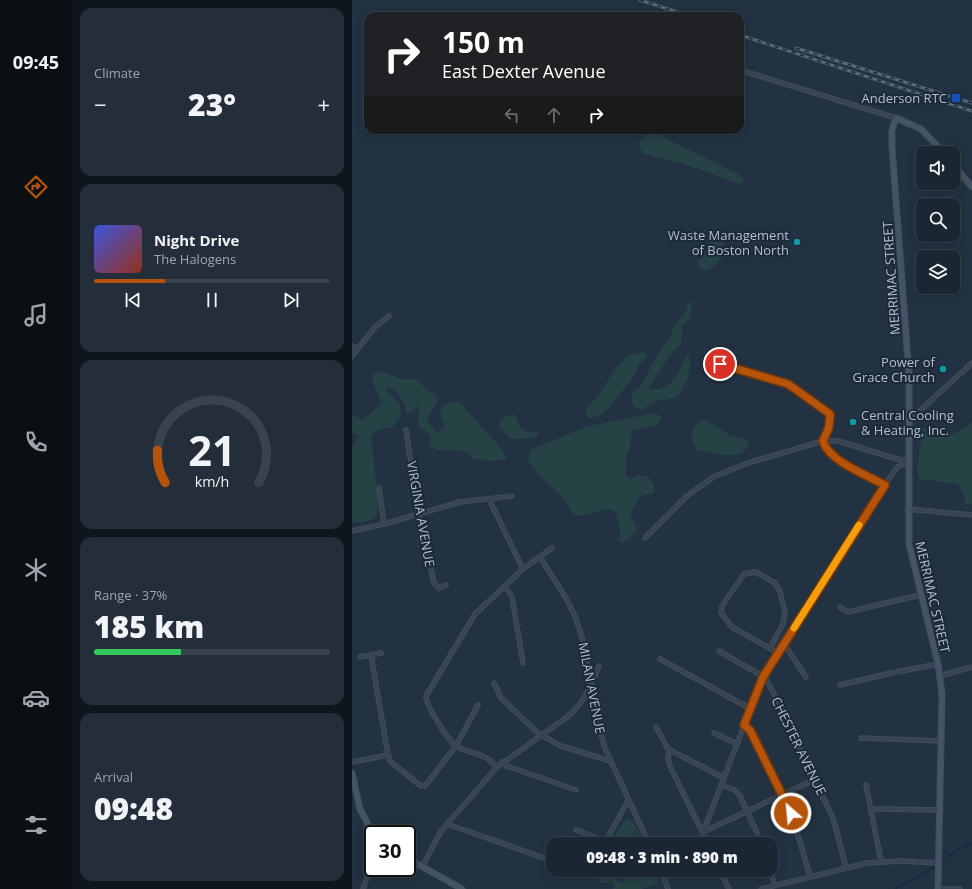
<!DOCTYPE html>
<meta charset="utf-8">
<style>
body{margin:0;font-family:"Open Sans",sans-serif;background:#232e3a;color:#f1f3f6;height:100vh;display:flex;flex-direction:column;font-size:15px;white-space:nowrap}
*{box-sizing:border-box;margin:0}
p{font-size:13px;color:#9fa5ac}
.icon{flex:none;width:22px;height:22px;fill:none;stroke:currentColor;stroke-width:2;stroke-linecap:round;stroke-linejoin:round}
.map{position:relative;flex:1;overflow:hidden}
.side{display:flex;flex-direction:column;gap:8px;padding:8px;background:#0e151c;width:280px}
.side>*{flex:none}
.hud{position:absolute;left:12px;top:12px;width:380px;height:122px;border-radius:12px;box-shadow:0 2px 10px #0003,0 0 0 1px #38434d;background:#202124;color:#fff;overflow:hidden}
.tools{position:absolute;left:564px;top:146px;display:grid;gap:8px}
.tools a{display:grid;place-items:center;width:44px;height:44px;border-radius:8px;background:#1a2632;box-shadow:0 2px 10px #0003,0 0 0 1px #38434d;font-size:20px}
.speed{position:absolute;left:12px;top:825px;display:flex;gap:8px;font-size:20px;font-weight:700;text-align:center}
.speed>*{display:grid;place-content:center;width:52px;height:52px;border-radius:50%;background:#1a2632;box-shadow:0 2px 10px #0003,0 0 0 1px #38434d;line-height:1}
.speed .limit{border:2px solid #111;border-radius:6px;background:#fff;color:#111}
.pin{position:absolute;display:grid;place-items:center;width:34px;height:34px;color:#fff;margin:-17px;border:2px solid #fff;border-radius:50%;box-shadow:0 1px 4px #0007}
.me{position:absolute;width:44px;margin:-22px;rotate:333deg;stroke-linejoin:round;filter:drop-shadow(0 0 3px #0008)}
.turn{display:flex;align-items:center;gap:14px;height:84px;padding:0 12px;font-size:18px}
.turn .icon{width:52px;height:52px;stroke-width:2.5}
.turn b{display:block;font-size:28px;line-height:34px}
.lanes{display:flex;align-items:center;height:38px;padding:0 12px;background:#0003;justify-content:center;gap:20px;direction:ltr}
.lanes .off{opacity:.35}
.big{font-size:30px;font-weight:800;line-height:1.1}
.side .card{flex:1;display:flex;flex-direction:column;justify-content:center;gap:6px;min-width:0;padding:0 14px;border-radius:12px;background:#232e3a}
.side .dial{align-items:center;gap:0}
.dial svg{height:104px;overflow:visible;fill:none;stroke:#38434d;stroke-width:7;stroke-linecap:round;text-anchor:middle}
.dial text{fill:#f1f3f6;stroke:none}
.song{display:flex;align-items:center;gap:12px}
.cover{width:48px;height:48px;border-radius:6px;background:linear-gradient(135deg,hsl(230 70% 55%),hsl(10 70% 35%))}
.played{height:4px;border-radius:2px;background:linear-gradient(90deg,#b45309 30%,#38434d 30%)}
.keys{display:flex;justify-content:space-around;direction:ltr}
.heat{display:flex;justify-content:space-between;align-items:center;font-size:22px;direction:ltr}
.charge{height:6px;border-radius:3px;background:linear-gradient(90deg,#34c759 37%,#38434d 0)}
.trip{position:absolute;left:194px;top:837px;width:232px;height:40px;border-radius:12px;background:#1a2632;box-shadow:0 2px 10px #0003,0 0 0 1px #38434d;font-weight:800;line-height:40px;text-align:center}
main{display:flex;flex:1;min-height:0}
.tabs{display:flex;flex-direction:column;width:72px;justify-content:space-around;align-items:center;background:#0a0f14;color:#9fa5ac}
.tabs .icon{width:28px;height:28px}
.tabs .current{color:#b45309}
.tabs b{font-size:18px;color:#f1f3f6}
.map>svg:first-child{display:block}
</style>
<main>
<nav class="tabs">
<b>09:45</b>
<svg class="icon current" aria-label="directions" viewBox="0 0 24 24"><path d="M12 3l9 9-9 9-9-9zM9 14v-3h6M13 9l2 2-2 2"/></svg>
<svg class="icon" aria-label="music" viewBox="0 0 24 24"><path d="M9 18V5l10-2v13"/><circle cx="6" cy="18" r="3"/><circle cx="16" cy="16" r="3"/></svg>
<svg class="icon" aria-label="phone" viewBox="0 0 24 24"><path d="M5 4h4l2 5-3 2q2 4 5 5l2-3 5 2v4C11 20 4 13 5 4z"/></svg>
<svg class="icon" aria-label="climate" viewBox="0 0 24 24"><path d="M12 3v18M4 7l16 10M4 17L20 7"/></svg>
<svg class="icon" aria-label="car" viewBox="0 0 24 24"><path d="M5 17H2v-5l4-1 3-4h7l3 4 3 1v5h-3M9 17h6M6 11h13"/><circle cx="7" cy="17" r="2"/><circle cx="17" cy="17" r="2"/></svg>
<svg class="icon" aria-label="filters" viewBox="0 0 24 24"><path d="M4 7h16M4 17h16"/><circle cx="9" cy="7" r="2"/><circle cx="15" cy="17" r="2"/></svg>
</nav>
<section class="side">
<div class="card"><p>Climate</p>
<div class="heat"><a>−</a><b class="big">23°</b><a>+</a></div>
</div>
<div class="card">
<div class="song"><i class="cover"></i><div><b>Night Drive</b><p>The Halogens</p></div></div>
<div class="played"></div>
<div class="keys"><svg class="icon" aria-label="previous" viewBox="0 0 24 24"><path d="M18 5L8 12l10 7zM5 5v14"/></svg><svg class="icon" aria-label="pause" viewBox="0 0 24 24"><path d="M8 5v14M16 5v14"/></svg><svg class="icon" aria-label="next" viewBox="0 0 24 24"><path d="M6 5l10 7-10 7zM19 5v14"/></svg></div>
</div>
<div class="card dial"><svg viewBox="0 0 100 80">
<path d="M14 69A42 42 0 1 1 86 69"/>
<path d="M14 69A42 42 0 0 1 8 44" stroke="#b45309"/>
<text x="50" y="56" font-size="32" font-weight="700">21</text>
<text x="50" y="72" font-size="11">km/h</text>
</svg></div>
<div class="card"><p>Range · 37%</p><b class="big">185 km</b><div class="charge"></div></div>
<div class="card"><p>Arrival</p><b class="big">09:48</b></div>
</section>
<div class="map">
<svg width="620" height="889" viewBox="0 0 620 889">
<rect width="100%" height="100%" fill="#233243"/>
<g fill="#254244">
<path d="M297,130c5,0 10,6 16,8 25,12 50,24 75,37l3,4v4l-4,1 -54,-20 -41,-10 -6,-9z"/>
<path d="M364,233l4,2 6,17 -14,16 -7,3 -6,-3v-6l10,-15 4,-13z"/>
<path d="M340,299l-1,18 -9,10 -1,17 -11,11 -21,32 1,2c21,4 30,-17 36,-33l3,-2c3,15 -2,32 -13,44l-21,3 -12,8h-6l-5,-6 -1,-6 2,-5 7,-6 23,-40 7,-8 4,-11 12,-15 1,-6z"/>
<path d="M292,352l4,4 -11,10v6l-29,37 -8,7 -10,2 -4,-2v-6l14,-17 16,-26 13,-12z"/>
<path d="M30,372l20,7h14l11,11 8,4 2,8 -10,18 8,11 3,1 6,-4c1,-5 -2,-7 -3,-12 -2,-12 10,-15 19,-14l38,43 9,14c-10,3 -31,4 -38,-4l1,-2c-14,-6 -28,2 -41,-7l2,-10 -13,-11 1,-19 -12,8c-3,-10 -8,-25 -19,-27l-2,4 14,14 1,10 -9,13 -11,1 -8,4 -2,4 7,62 -1,16 -8,6 -17,2v-75l6,-12 -6,-4v-18l11,6 18,-17c-1,-11 -11,-19 -8,-29z"/>
<path d="M302,413l7,3c0,16 -22,8 -30,16l-1,16 -4,10v17l4,4 9,-4 9,1 6,9v8l-14,3 -10,18 7,15 -2,4 -12,10 -4,-1 1,-13 -4,-17 -7,-3c-13,2 -23,9 -36,5 -10,-22 -33,-34 -45,-54l3,-11 58,-23z"/>
<path d="M160,414l3,1 4,10 6,6 12,1 2,2 -4,4 -23,1 -12,-11v-8z"/>
<path d="M352,419l26,16 17,5 3,4c-11,20 -34,8 -52,7 -8,-13 -9,-24 6,-32z"/>
<path d="M620,422v82h-6l-6,-17 -3,-3 -37,-5 -3,-9 4,-29 -1,-11 4,-2c12,11 20,12 34,3 5,-3 10,-5 14,-9z"/>
<path d="M274,818c11,4 14,16 16,26h-33z"/>
<path d="M246,870l24,12 3,-1v-5l-11,-6h37l8,12 -17,7h-30l3,-3 -4,-4 -8,1 -4,-1 -4,-7v-4z"/>
</g>
<g fill="none" stroke-linecap="round" stroke-linejoin="round">
<g stroke="#152942" stroke-width="1.5">
<path d="M595,857l14,-9 11,-5"/>
<path d="M544,889l3,-4 8,-2 27,-16"/>
</g>
<g stroke="#414d5b" stroke-width="5.5">
<g id="street">
<path d="M388,70l156,48"/>
<path d="M0,346l6,3"/>
<path d="M0,356l23,-29 14,-11"/>
<path d="M368,364l68,20 42,30 -1,13 -6,14c6,21 43,34 62,44"/>
<path d="M557,418l6,-3 57,-52"/>
<path d="M54,430l13,84 15,69 5,5 7,-3"/>
<path d="M27,488l5,36"/>
<path d="M137,499l34,70"/>
<path d="M555,509l65,6"/>
<path d="M0,531l32,-7 76,-22 52,-6"/>
<path d="M293,538l42,-42 28,-20 36,-14 72,-21h15l69,21"/>
<path d="M188,557l26,41 9,18 10,31 3,31 16,68 45,98"/>
<path d="M152,586l8,11 11,66"/>
<path d="M488,607l8,5 72,-17"/>
<path d="M432,644l22,33"/>
<path d="M418,648l13,-24 2,-11 -5,-22 -5,-8 -19,-11 -12,2 -22,32 -1,7 11,14 46,26"/>
<path d="M367,651l40,23 9,8 65,136 13,49"/>
<path d="M19,655l10,-2"/>
<path d="M8,657l11,-2 17,100"/>
<path d="M308,659l91,50"/>
<path d="M588,676l32,-9"/>
<path d="M142,683l7,15 37,35 23,13 49,15"/>
<path d="M488,685l51,-12 47,-9"/>
<path d="M393,725l5,5 42,85 18,61"/>
<path d="M304,727l12,22 56,29"/>
<path d="M362,733l23,11"/>
<path d="M509,738l81,3"/>
<path d="M317,750l-1,8 2,8 38,78"/>
<path d="M0,762l36,-7 3,7 30,24h4l31,-40 22,-41"/>
<path d="M150,762l5,4 69,24"/>
<path d="M145,767c-15,-17 -25,-11 -41,-21 -7,-5 -31,-41 -30,-50l49,-82 48,-45 29,-21"/>
<path d="M369,785l14,5 5,6 22,48"/>
<path d="M514,785l15,76"/>
<path d="M519,809l70,1"/>
<path d="M95,824l106,37"/>
<path d="M224,830l29,11"/>
<path d="M351,832l60,-155 122,-192 12,-18 11,-5"/>
<path d="M351,832l113,-53"/>
<path d="M252,844l24,-43"/>
<path d="M70,867l19,-36 56,-64 70,-50c17,-13 24,-32 32,-51"/>
<path d="M227,870l7,2 3,-2"/>
<path d="M309,870l7,19"/>
<path d="M368,870l9,19"/>
<path d="M418,870l5,15"/>
<path d="M11,889l10,-28"/>
<path d="M409,889l106,-26 34,-2 38,2"/>
<path d="M586,889h22"/>
</g>
</g>
<g stroke="#414d5b" stroke-width="7">
<g id="secondary">
<path d="M601,164l19,23"/>
<path d="M0,773l8,36 13,25"/>
<path d="M55,858l55,31"/>
<path d="M586,889l4,-195 -4,-30 -29,-120v-169l-17,-228v-17l4,-12 25,11 23,24"/>
</g>
</g>
<use href="#street" stroke="#384452" stroke-width="3.5"/>
<use href="#secondary" stroke="#455366" stroke-width="5"/>
<g stroke="#59687a" stroke-width="3">
<g id="rail">
<path d="M288,0l50,16"/>
<path d="M388,35l232,76"/>
<path d="M444,48l176,55"/>
</g>
</g>
<use href="#rail" stroke="#1c2938" stroke-width="1.5" stroke-dasharray="4.5" stroke-linecap="butt"/>
</g>
<g fill="none" stroke-linecap="round" stroke-linejoin="round">
<g stroke="#753606" stroke-width="10">
<path id="route" d="M368,364l68,20 42,30 -1,13 -6,14c6,20 43,34 62,44l-122,192 -19,48 6,5 41,83"/>
</g>
<use href="#route" stroke="#b45309" stroke-width="7"/>
<path stroke="#f59e0b" stroke-width="7" d="M442,628l65,-103"/>
</g>
<rect fill="#1a4fb4" stroke="#1c2938" stroke-width="1.5" x="599" y="93" width="10" height="10" rx="2"/>
<g fill="#0f9aa8" stroke="#1c2938" stroke-width="1.5">
<circle cx="445" cy="242" r="4"/>
<circle cx="591" cy="369" r="4"/>
<circle cx="501" cy="422" r="4"/>
</g>
<g text-anchor="middle" dominant-baseline="central" stroke-width="4" stroke-linejoin="round" paint-order="stroke">
<g font-size="13" fill="#b5bfcc" stroke="#1c2938" text-anchor="end">
<text x="595" y="98">Anderson RTC</text>
<text x="437" y="235">Waste Management<tspan x="437" dy="15">of Boston North</tspan></text>
<text x="583" y="362">Power of<tspan x="583" dy="15">Grace Church</tspan></text>
<text x="509" y="415" text-anchor="start">Central Cooling<tspan x="509" dy="15">&amp; Heating, Inc.</tspan></text>
</g>
<g font-size="13" fill="#b5bfcc" stroke="#1c2938">
<text transform="translate(539 278) rotate(-94)">MERRIMAC STREET</text>
<text transform="translate(69 514) rotate(80)">VIRGINIA AVENUE</text>
<text transform="translate(581 597) rotate(77)">MERRIMAC STREET</text>
<text transform="translate(240 688) rotate(79)">MILAN AVENUE</text>
<text transform="translate(447 746) rotate(64)">CHESTER AVENUE</text>
</g>
</g>
</svg>
<div class="tools">
<a><svg class="icon" aria-label="sound" viewBox="0 0 24 24"><path d="M4 9h4l5-4v14l-5-4H4zM17 9q2 3 0 6"/></svg></a>
<a><svg class="icon" aria-label="search" viewBox="0 0 24 24"><circle cx="10" cy="10" r="6"/><path d="M15 15l6 6"/></svg></a>
<a><svg class="icon" aria-label="layers" viewBox="0 0 24 24"><path d="M12 4l9 5-9 5-9-5zM3 14l9 5 9-5"/></svg></a>
</div>
<div class="speed"><div class="limit">30</div></div>
<div class="pin" style="left:368px;top:364px;background:#d93025"><svg class="icon" aria-label="arrive" viewBox="0 0 24 24"><path d="M6 21V4h12l-3 4 3 4H6"/></svg></div>
<svg class="me" style="left:439px;top:813px" viewBox="-20 -20 40 40"><circle r="17" fill="#b45309" stroke="#fff" stroke-width="3"/><path d="M0-11L8 9 0 5-8 9z" fill="#fff"/></svg>
<div class="trip">09:48 · 3 min · 890 m</div>
<div class="hud">
<div class="turn"><svg class="icon" aria-label="right" viewBox="0 0 24 24"><path d="M7 20v-9h11M14 6l5 5-5 5"/></svg><div><b>150 m</b>East Dexter Avenue</div></div>
<div class="lanes"><svg class="icon off" aria-label="left" viewBox="0 0 24 24"><path d="M17 20v-9H6M10 6l-5 5 5 5"/></svg><svg class="icon off" aria-label="ahead" viewBox="0 0 24 24"><path d="M12 20V5M6 11l6-6 6 6"/></svg><svg class="icon" aria-label="right" viewBox="0 0 24 24"><path d="M7 20v-9h11M14 6l5 5-5 5"/></svg></div>
</div>
</div>
</main>
